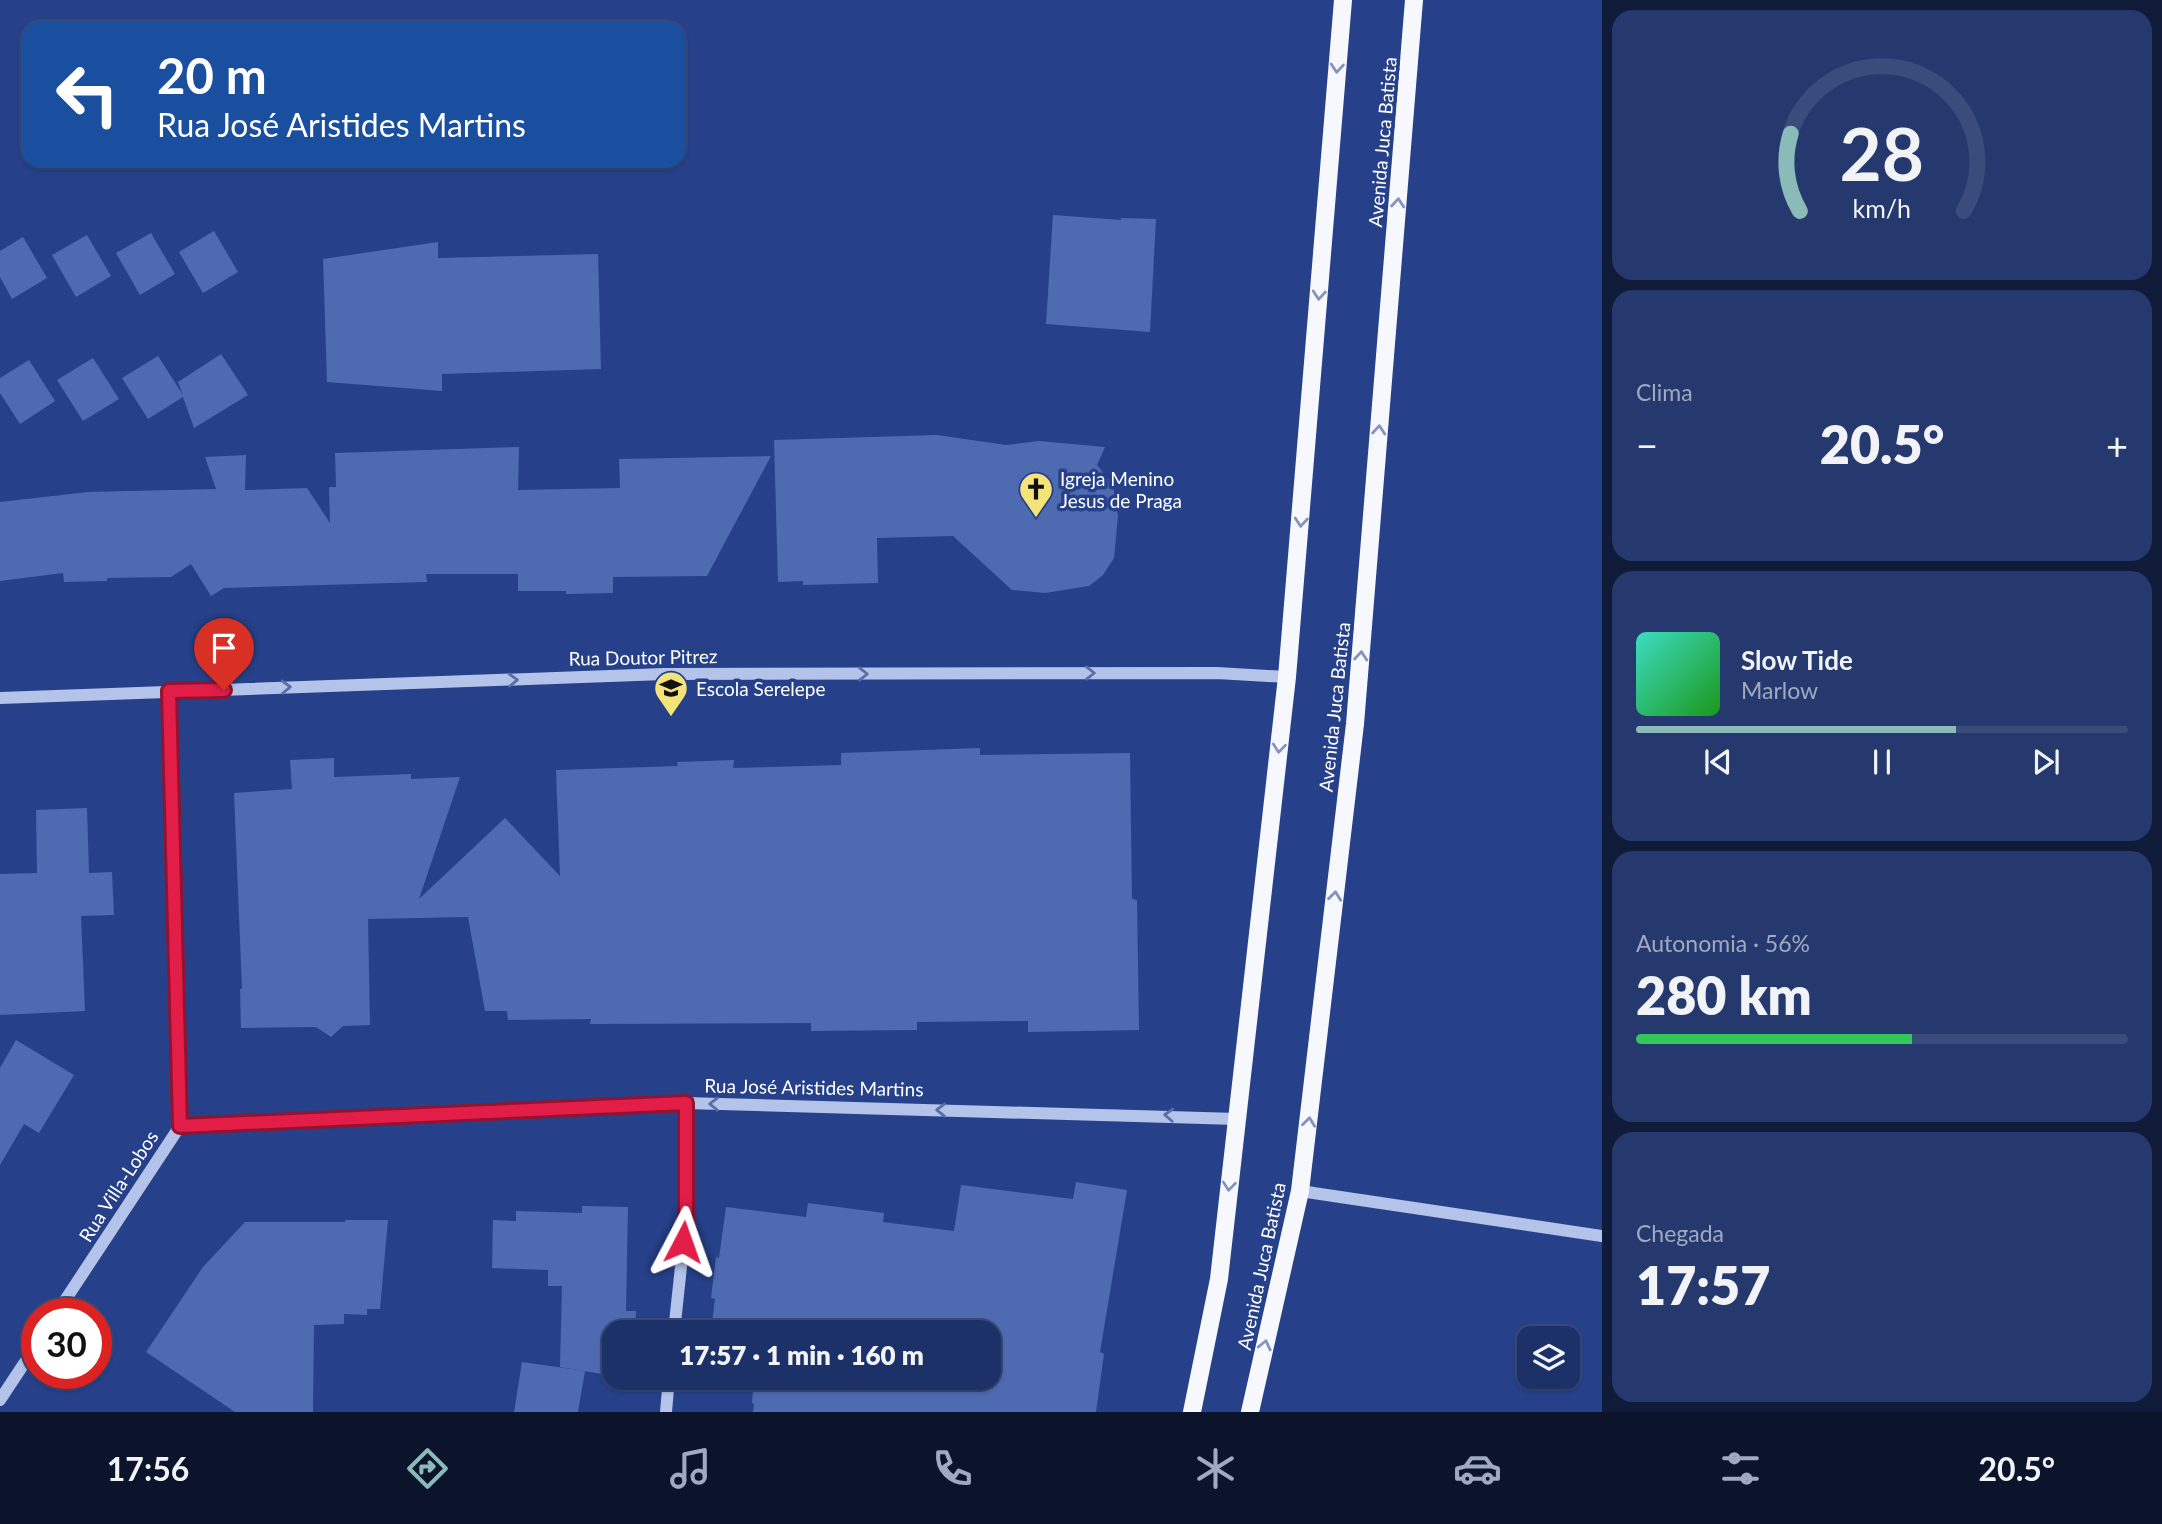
<!DOCTYPE html>
<html lang="pt">
<meta charset="utf-8">
<style>
body{margin:0;font-family:Lato,sans-serif;background:#25396e;color:#f1f3f6;height:100vh;display:flex;flex-direction:column;font-size:26px;white-space:nowrap}
*{box-sizing:border-box;margin:0}
p{font-size:23px;color:#a0a9c0}
.icon{flex:none;width:38px;height:38px;fill:none;stroke:currentColor;stroke-width:2;stroke-linecap:round;stroke-linejoin:round}
.map{position:relative;flex:1;overflow:hidden}
.sheet{display:flex;flex-direction:column;gap:10px;padding:10px;background:#0f1b39;width:560px}
.sheet>*{flex:none}
.top-card{position:absolute;left:21px;top:21px;width:665px;height:147px;border-radius:21px;box-shadow:0 2px 5px #0004,0 0 0 2px #3a4c7c;background:#1a4fa0;color:#fff;overflow:hidden}
.fabs{position:absolute;left:1517px;top:1326px;display:grid;gap:14px}
.fabs a{display:grid;place-items:center;width:63px;height:63px;border-radius:14px;background:#1c3168;box-shadow:0 2px 5px #0004,0 0 0 2px #3a4c7c;font-size:35px}
.speed{position:absolute;left:21px;top:1298px;display:flex;gap:14px;font-size:35px;font-weight:700;text-align:center}
.speed>*{display:grid;place-content:center;width:91px;height:91px;border-radius:50%;background:#1c3168;box-shadow:0 2px 5px #0004,0 0 0 2px #3a4c7c;line-height:1}
.speed .limit{border:10px solid #d22;background:#fff;color:#111}
.pin{position:absolute;display:grid;place-items:center;width:60px;height:60px;color:#fff;margin:-72px -30px;border-radius:50% 50% 50% 0;rotate:-45deg;box-shadow:0 0 7px #0007}
.pin .icon{rotate:45deg}
.me{position:absolute;width:77px;margin:-38px;rotate:4deg;stroke-linejoin:round;filter:drop-shadow(0 0 5px #0008)}
.turn{display:flex;align-items:center;gap:24px;height:147px;padding:0 21px;font-size:32px}
.turn .icon{width:91px;height:91px;stroke-width:2.5}
.turn b{display:block;font-size:49px;line-height:60px}
.big{font-size:52px;font-weight:800;line-height:1.1}
.sheet .tile{flex:1;display:flex;flex-direction:column;justify-content:center;gap:10px;min-width:0;padding:0 24px;border-radius:21px;background:#25396e}
.sheet .dial{align-items:center;gap:0}
.dial svg{height:182px;overflow:visible;fill:none;stroke:#3a4c7c;stroke-width:7;stroke-linecap:round;text-anchor:middle}
.dial text{fill:#f1f3f6;stroke:none}
.song{display:flex;align-items:center;gap:21px}
.cover{width:84px;height:84px;border-radius:10px;background:linear-gradient(135deg,hsl(170 70% 55%),hsl(120 70% 35%))}
.played{height:7px;border-radius:4px;background:linear-gradient(90deg,#8bbbb9 65%,#3a4c7c 65%)}
.keys{display:flex;justify-content:space-around;direction:ltr}
.heat{display:flex;justify-content:space-between;align-items:center;font-size:38px;direction:ltr}
.charge{height:10px;border-radius:5px;background:linear-gradient(90deg,#34c759 56%,#3a4c7c 0)}
.trip{position:absolute;left:602px;top:1320px;width:399px;height:70px;border-radius:21px;background:#1c3168;box-shadow:0 2px 5px #0004,0 0 0 2px #3a4c7c;font-weight:800;line-height:70px;text-align:center}
.tab-bar{display:flex;height:112px;justify-content:space-around;align-items:center;background:#0b142a;color:#a0a9c0}
.tab-bar .icon{width:49px;height:49px}
.tab-bar .active{color:#8bbbb9}
.tab-bar b{font-size:32px;color:#f1f3f6}
main{display:flex;flex:1;min-height:0}
.map>svg:first-child{display:block}
</style>
<main>
<div class="map">
<svg width="1602" height="1412" viewBox="0 0 1602 1412">
<rect width="100%" height="100%" fill="#26418a"/>
<g fill="#4e6ab1">
<path d="M1053,215l68,5v-2l35,1 -6,113 -104,-8z"/>
<path d="M214,231l24,41 -35,21 -24,-41z"/>
<path d="M151,233l24,41 -35,21 -24,-42z"/>
<path d="M87,235l24,41 -35,21 -24,-42z"/>
<path d="M23,237l24,41 -35,21 -12,-22v-26z"/>
<path d="M438,242v16l160,-4 3,115 -159,5v17l-115,-9 -4,-123z"/>
<path d="M221,354l27,41 -54,33 -11,-31 -35,22 -26,-41 36,-22 25,39 -5,-13z"/>
<path d="M93,358l26,41 -36,22 -26,-41z"/>
<path d="M29,360l26,41 -35,23 -20,-31v-15z"/>
<path d="M937,435l69,10 33,-4 66,6 -8,18 16,20 5,31 -4,42 -11,17 -14,11 -44,7 -33,-3 -59,-54 -76,2 1,45 -75,2v-4l-25,1 -4,-142z"/>
<path d="M519,447l-1,43 102,-2 -1,-29 152,-3 -64,120 -94,1v16l-47,1v-3h-48v-17h-92l1,8 -203,6 -13,8 -20,-32 -20,13 -64,1v3l-43,1 -1,-9 -63,8v-79l88,-10 128,-3 -11,-32 41,-2 -1,35 62,-2 23,35 -1,-36h7l-1,-34z"/>
<path d="M980,748v7l150,-2 2,146 5,1 2,130 -111,2v-11l-111,1v8l-106,1v-8l-221,1 1,-5 -83,1 -1,-9h-22l-17,-94 -100,2 2,106 -27,1 -12,11 -15,-10 -75,1 -1,-39h2l-8,-196 58,-4 -2,-29 44,-2v19l77,-3v5l49,-2 -41,122 86,-81 55,58 -4,-106 122,-4 -1,-4 57,-2 -1,8 108,-3v-12z"/>
<path d="M87,808l2,65 23,-1 2,43 -33,1 4,95 -85,4v-141l37,-1 -1,-63z"/>
<path d="M16,1040l58,35 -35,58 -15,-9 -24,41v-97z"/>
<path d="M1076,1182l51,8 -27,162 4,2 -8,58h-343l1,-8 -2,-1 2,-26h235v-45h-230v-4l-47,-5 3,-24 -4,-1 5,-41 3,1 7,-51 80,10 2,-14 76,10 -1,9 71,9 7,-46 112,14z"/>
<path d="M582,1206l46,1 -2,104h10l-1,21h-21v44l-54,-9 2,-81h-14v-16l-56,-2 1,-48 23,1v-10l66,2z"/>
<path d="M345,1220h43l-8,89h-13v6l-23,-1v10l-30,1 -1,87h-78l-89,-60 57,-85 42,-45h100z"/>
<path d="M522,1362l63,9 -7,41h-64z"/>
</g>
<g fill="none" stroke-linecap="round" stroke-linejoin="round">
<g stroke="#b3c3e9" stroke-width="12">
<path d="M0,698l664,-24 553,-1 70,4"/>
<path d="M180,1126l506,-23 551,16"/>
<path d="M1300,1191l302,45"/>
<path d="M56,1314l124,-188 -11,-435"/>
<path d="M674,1332l12,-112v-117"/>
<path d="M0,1400l37,-56"/>
<path d="M666,1412l3,-35"/>
</g>
<g stroke="#f6f8fe" stroke-width="18">
<path d="M1192,1412l27,-133 68,-602 56,-677"/>
<path d="M1250,1412l50,-221 55,-467 59,-724"/>
</g>
</g>
<defs><path id="oneway-chevron" d="M-2-3.5L2.5 0L-2 3.5" fill="none" stroke-width="1.6" stroke-linecap="round" stroke-linejoin="round" transform="scale(1.75)"/></defs>
<g stroke="#8493be">
<use href="#oneway-chevron" transform="translate(1337 68) rotate(95)"/>
<use href="#oneway-chevron" transform="translate(1398 203) rotate(-85)"/>
<use href="#oneway-chevron" transform="translate(1319 295) rotate(95)"/>
<use href="#oneway-chevron" transform="translate(1379 430) rotate(-85)"/>
<use href="#oneway-chevron" transform="translate(1301 522) rotate(95)"/>
<use href="#oneway-chevron" transform="translate(1361 656) rotate(-85)"/>
<use href="#oneway-chevron" transform="translate(1279 748) rotate(96)"/>
<use href="#oneway-chevron" transform="translate(1335 896) rotate(-83)"/>
<use href="#oneway-chevron" transform="translate(1309 1122) rotate(-83)"/>
<use href="#oneway-chevron" transform="translate(1229 1186) rotate(96)"/>
<use href="#oneway-chevron" transform="translate(1265 1345) rotate(-77)"/>
</g>
<g stroke="#576eab">
<use href="#oneway-chevron" transform="translate(1090 673)"/>
<use href="#oneway-chevron" transform="translate(863 674)"/>
<use href="#oneway-chevron" transform="translate(513 680) rotate(-2)"/>
<use href="#oneway-chevron" transform="translate(286 687) rotate(-2)"/>
<use href="#oneway-chevron" transform="translate(714 1104) rotate(-179)"/>
<use href="#oneway-chevron" transform="translate(941 1110) rotate(-179)"/>
<use href="#oneway-chevron" transform="translate(1169 1115) rotate(-177)"/>
</g>
<g fill="none" stroke-linecap="round" stroke-linejoin="round">
<g stroke="#92132f" stroke-width="18">
<path id="route" d="M224,690l-55,1 11,435 506,-23v117l-3,22"/>
</g>
<use href="#route" stroke="#e11d48" stroke-width="12"/>
</g>
<defs>
<g id="church-pin" transform="scale(1.75)"><path d="M0 17L-7.5 6A9.5 9.5 0 1 1 7.5 6Z" fill="#f3e378" stroke="#26418a"/><path d="M-1.2-6h2.4v3.5h3.3v2.4h-3.3V6h-2.4V-.1h-3.3v-2.4h3.3Z" fill="#111"/></g>
<g id="school-pin" transform="scale(1.75)"><path d="M0 17L-7.5 6A9.5 9.5 0 1 1 7.5 6Z" fill="#f3e378" stroke="#26418a"/><path d="M0-5L7-2L0 1L-7-2ZM-4 1L0 2.5L4 1V4Q0 6-4 4Z" fill="#111"/></g>
</defs>
<g fill-rule="evenodd">
<use href="#church-pin" x="1036" y="489"/>
<use href="#school-pin" x="671" y="688"/>
</g>
<g text-anchor="middle" dominant-baseline="central" stroke-width="7" stroke-linejoin="round" paint-order="stroke">
<g font-size="19" fill="#fff" stroke="#26418a">
<text transform="translate(1382 142) rotate(-85)">Avenida Juca Batista</text>
<text transform="translate(643 657) rotate(-1)">Rua Doutor Pitrez</text>
<text transform="translate(1334 707) rotate(-84)">Avenida Juca Batista</text>
<text transform="translate(814 1087) rotate(1)">Rua José Aristides Martins</text>
<text transform="translate(118 1186) rotate(-57)">Rua Villa-Lobos</text>
<text transform="translate(1261 1266) rotate(-78)">Avenida Juca Batista</text>
</g>
<g font-size="19" fill="#fff" stroke="#26418a" text-anchor="start">
<text x="1060" y="478">Igreja Menino<tspan x="1060" dy="22">Jesus de Praga</tspan></text>
<text x="696" y="688">Escola Serelepe</text>
</g>
</g>
</svg>
<div class="fabs">
<a><svg class="icon" aria-label="layers" viewBox="0 0 24 24"><path d="M12 4l9 5-9 5-9-5zM3 14l9 5 9-5"/></svg></a>
</div>
<div class="speed"><div class="limit">30</div></div>
<div class="pin" style="left:224px;top:690px;background:#d93025"><svg class="icon" aria-label="arrive" viewBox="0 0 24 24"><path d="M6 21V4h12l-3 4 3 4H6"/></svg></div>
<svg class="me" style="left:683px;top:1242px" viewBox="-20 -20 40 40"><path d="M0-17L14 15 0 8-14 15z" fill="#e11d48" stroke="#fff" stroke-width="4"/></svg>
<div class="trip">17:57 · 1 min · 160 m</div>
<div class="top-card">
<div class="turn"><svg class="icon" aria-label="left" viewBox="0 0 24 24"><path d="M17 20v-9H6M10 6l-5 5 5 5"/></svg><div><b>20 m</b>Rua José Aristides Martins</div></div>
</div>
</div>
<section class="sheet">
<div class="tile dial"><svg viewBox="0 0 100 80">
<path d="M14 69A42 42 0 1 1 86 69"/>
<path d="M14 69A42 42 0 0 1 10 35" stroke="#8bbbb9"/>
<text x="50" y="56" font-size="32" font-weight="700">28</text>
<text x="50" y="72" font-size="11">km/h</text>
</svg></div>
<div class="tile"><p>Clima</p>
<div class="heat"><a>−</a><b class="big">20.5°</b><a>+</a></div>
</div>
<div class="tile">
<div class="song"><i class="cover"></i><div><b>Slow Tide</b><p>Marlow</p></div></div>
<div class="played"></div>
<div class="keys"><svg class="icon" aria-label="previous" viewBox="0 0 24 24"><path d="M18 5L8 12l10 7zM5 5v14"/></svg><svg class="icon" aria-label="pause" viewBox="0 0 24 24"><path d="M8 5v14M16 5v14"/></svg><svg class="icon" aria-label="next" viewBox="0 0 24 24"><path d="M6 5l10 7-10 7zM19 5v14"/></svg></div>
</div>
<div class="tile"><p>Autonomia · 56%</p><b class="big">280 km</b><div class="charge"></div></div>
<div class="tile"><p>Chegada</p><b class="big">17:57</b></div>
</section>
</main>
<nav class="tab-bar">
<b>17:56</b>
<svg class="icon active" aria-label="directions" viewBox="0 0 24 24"><path d="M12 3l9 9-9 9-9-9zM9 14v-3h6M13 9l2 2-2 2"/></svg>
<svg class="icon" aria-label="music" viewBox="0 0 24 24"><path d="M9 18V5l10-2v13"/><circle cx="6" cy="18" r="3"/><circle cx="16" cy="16" r="3"/></svg>
<svg class="icon" aria-label="phone" viewBox="0 0 24 24"><path d="M5 4h4l2 5-3 2q2 4 5 5l2-3 5 2v4C11 20 4 13 5 4z"/></svg>
<svg class="icon" aria-label="climate" viewBox="0 0 24 24"><path d="M12 3v18M4 7l16 10M4 17L20 7"/></svg>
<svg class="icon" aria-label="car" viewBox="0 0 24 24"><path d="M5 17H2v-5l4-1 3-4h7l3 4 3 1v5h-3M9 17h6M6 11h13"/><circle cx="7" cy="17" r="2"/><circle cx="17" cy="17" r="2"/></svg>
<svg class="icon" aria-label="filters" viewBox="0 0 24 24"><path d="M4 7h16M4 17h16"/><circle cx="9" cy="7" r="2"/><circle cx="15" cy="17" r="2"/></svg>
<b>20.5°</b>
</nav>
